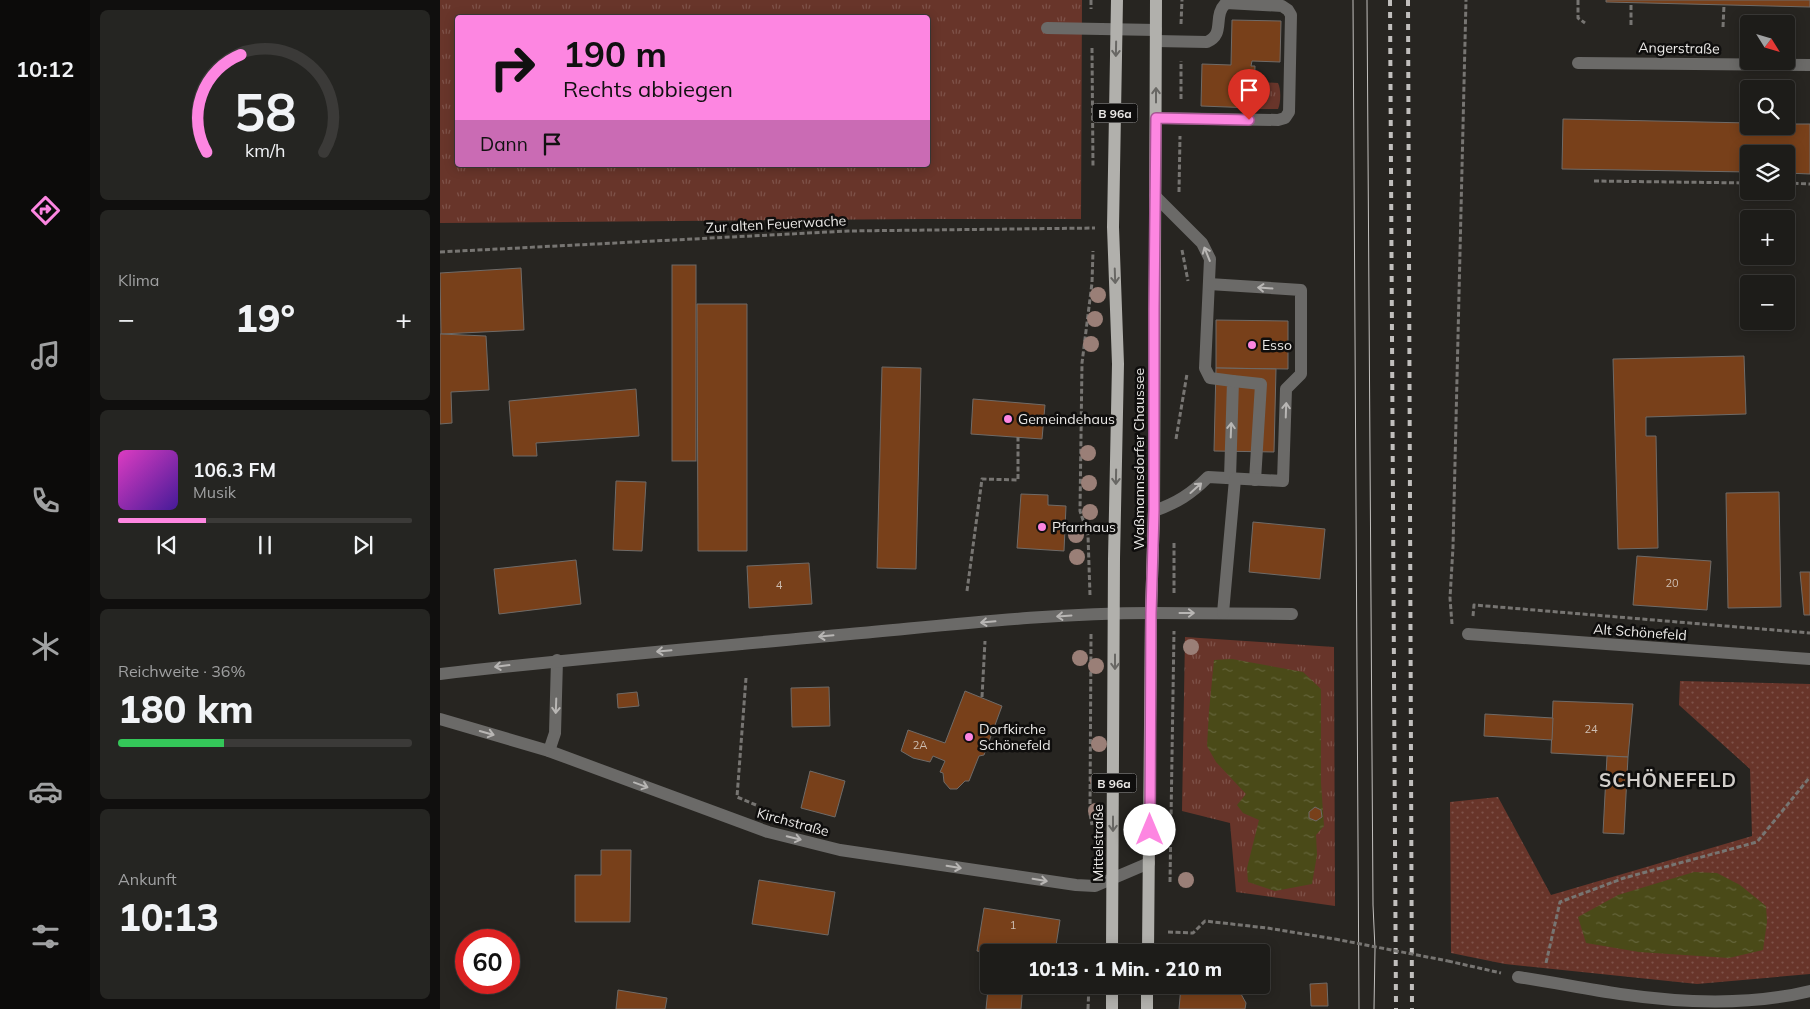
<!DOCTYPE html>
<html lang="de">
<meta charset="utf-8">
<style>
body{margin:0;font-family:Mulish,sans-serif;background:#252522;color:#f1f3f6;height:100vh;display:flex;flex-direction:column;font-size:19px;white-space:nowrap}
*{box-sizing:border-box;margin:0}
p{font-size:16px;color:#a0a1a2}
.icon{flex:none;width:28px;height:28px;fill:none;stroke:currentColor;stroke-width:2;stroke-linecap:round;stroke-linejoin:round}
.map{position:relative;flex:1;overflow:hidden}
.drawer{display:flex;flex-direction:column;gap:10px;padding:10px;background:#100f0e;width:350px}
.drawer>*{flex:none}
.hud{position:absolute;left:15px;top:15px;width:475px;height:152px;border-radius:5px;box-shadow:0 2px 12px #0003,0 0 0 1px #3b3a38;background:#fd86e1;color:#111;overflow:hidden}
.needle{width:32px;rotate:127deg}
.tools{position:absolute;left:1300px;top:15px;display:grid;gap:10px}
.tools a{display:grid;place-items:center;width:55px;height:55px;border-radius:5px;background:#1d1c19;box-shadow:0 2px 12px #0003,0 0 0 1px #3b3a38;font-size:25px}
.speed{position:absolute;left:15px;top:929px;display:flex;gap:10px;font-size:25px;font-weight:700;text-align:center}
.speed>*{display:grid;place-content:center;width:65px;height:65px;border-radius:50%;background:#1d1c19;box-shadow:0 2px 12px #0003,0 0 0 1px #3b3a38;line-height:1}
.speed .limit{border:8px solid #d22;background:#fff;color:#111}
.pin{position:absolute;display:grid;place-items:center;width:42px;height:42px;color:#fff;margin:-51px -21px;border-radius:50% 50% 50% 0;rotate:-45deg;box-shadow:0 0 5px #0007}
.pin .icon{rotate:45deg}
.me{position:absolute;width:55px;margin:-28px;rotate:0deg;stroke-linejoin:round;filter:drop-shadow(0 0 4px #0008)}
.turn{display:flex;align-items:center;gap:18px;height:105px;padding:0 25px;font-size:22px}
.turn .icon{width:65px;height:65px;stroke-width:2.5}
.turn b{display:block;font-size:35px;line-height:42px}
.then{display:flex;align-items:center;height:48px;padding:0 25px;background:#0003;gap:10px;font-size:19px}
.big{font-size:38px;font-weight:800;line-height:1.1}
.drawer .widget{flex:1;display:flex;flex-direction:column;justify-content:center;gap:8px;min-width:0;padding:0 18px;border-radius:8px;background:#252522}
.drawer .dial{align-items:center;gap:0}
.dial svg{height:130px;overflow:visible;fill:none;stroke:#3b3a38;stroke-width:7;stroke-linecap:round;text-anchor:middle}
.dial text{fill:#f1f3f6;stroke:none}
.song{display:flex;align-items:center;gap:15px}
.cover{width:60px;height:60px;border-radius:8px;background:linear-gradient(135deg,hsl(310 70% 55%),hsl(260 70% 35%))}
.played{height:5px;border-radius:2px;background:linear-gradient(90deg,#fd86e1 30%,#3b3a38 30%)}
.keys{display:flex;justify-content:space-around;direction:ltr}
.heat{display:flex;justify-content:space-between;align-items:center;font-size:28px;direction:ltr}
.charge{height:8px;border-radius:4px;background:linear-gradient(90deg,#34c759 36%,#3b3a38 0)}
.trip{position:absolute;left:540px;top:944px;width:290px;height:50px;border-radius:5px;background:#1d1c19;box-shadow:0 2px 12px #0003,0 0 0 1px #3b3a38;font-weight:800;line-height:50px;text-align:center}
main{display:flex;flex:1;min-height:0}
.menu{display:flex;flex-direction:column;width:90px;justify-content:space-around;align-items:center;background:#0c0b0a;color:#a0a1a2}
.menu .icon{width:35px;height:35px}
.menu .selected{color:#fd86e1}
.menu b{font-size:22px;color:#f1f3f6}
.map>svg:first-child{display:block}
</style>
<main>
<nav class="menu">
<b>10:12</b>
<svg class="icon selected" aria-label="directions" viewBox="0 0 24 24"><path d="M12 3l9 9-9 9-9-9zM9 14v-3h6M13 9l2 2-2 2"/></svg>
<svg class="icon" aria-label="music" viewBox="0 0 24 24"><path d="M9 18V5l10-2v13"/><circle cx="6" cy="18" r="3"/><circle cx="16" cy="16" r="3"/></svg>
<svg class="icon" aria-label="phone" viewBox="0 0 24 24"><path d="M5 4h4l2 5-3 2q2 4 5 5l2-3 5 2v4C11 20 4 13 5 4z"/></svg>
<svg class="icon" aria-label="climate" viewBox="0 0 24 24"><path d="M12 3v18M4 7l16 10M4 17L20 7"/></svg>
<svg class="icon" aria-label="car" viewBox="0 0 24 24"><path d="M5 17H2v-5l4-1 3-4h7l3 4 3 1v5h-3M9 17h6M6 11h13"/><circle cx="7" cy="17" r="2"/><circle cx="17" cy="17" r="2"/></svg>
<svg class="icon" aria-label="filters" viewBox="0 0 24 24"><path d="M4 7h16M4 17h16"/><circle cx="9" cy="7" r="2"/><circle cx="15" cy="17" r="2"/></svg>
</nav>
<section class="drawer">
<div class="widget dial"><svg viewBox="0 0 100 80">
<path d="M14 69A42 42 0 1 1 86 69"/>
<path d="M14 69A42 42 0 0 1 35 9" stroke="#fd86e1"/>
<text x="50" y="56" font-size="32" font-weight="700">58</text>
<text x="50" y="72" font-size="11">km/h</text>
</svg></div>
<div class="widget"><p>Klima</p>
<div class="heat"><a>−</a><b class="big">19°</b><a>+</a></div>
</div>
<div class="widget">
<div class="song"><i class="cover"></i><div><b>106.3 FM</b><p>Musik</p></div></div>
<div class="played"></div>
<div class="keys"><svg class="icon" aria-label="previous" viewBox="0 0 24 24"><path d="M18 5L8 12l10 7zM5 5v14"/></svg><svg class="icon" aria-label="pause" viewBox="0 0 24 24"><path d="M8 5v14M16 5v14"/></svg><svg class="icon" aria-label="next" viewBox="0 0 24 24"><path d="M6 5l10 7-10 7zM19 5v14"/></svg></div>
</div>
<div class="widget"><p>Reichweite · 36%</p><b class="big">180 km</b><div class="charge"></div></div>
<div class="widget"><p>Ankunft</p><b class="big">10:13</b></div>
</section>
<div class="map">
<svg width="1370" height="1009" viewBox="0 0 1370 1009">
<defs>
<pattern id="grass-tufts" width="24" height="20" patternUnits="userSpaceOnUse" patternTransform="scale(1.25)"><rect width="24" height="20" fill="#68352a"/><path d="M3 7l-1-3M5 7V3M7 7l1-3M15 17l-1-3M17 17v-4M19 17l1-3" fill="none" stroke="#7e5249"/></pattern>
<pattern id="park-dots" width="8" height="8" patternUnits="userSpaceOnUse" patternTransform="scale(1.25)"><rect width="8" height="8" fill="#68352a"/><path d="M2 2h.1M6 6h.1" fill="none" stroke="#7e5249" stroke-width="1.8" stroke-linecap="round"/></pattern>
<pattern id="water-ripples" width="26" height="14" patternUnits="userSpaceOnUse" patternTransform="scale(1.25)"><rect width="26" height="14" fill="#4a4a18"/><path d="M2 4q2-2 4 0t4 0M15 11q2-2 4 0t4 0" fill="none" stroke="#64643a"/></pattern>
</defs>
<rect width="100%" height="100%" fill="#272521"/>
<g fill="url(#grass-tufts)" fill-rule="evenodd">
<path d="M0,0h642l-1,219h-155l-486,4zM18,18h470v147h-470z"/>
<path d="M819,82l19,1c3,6 3,19 0,26h-19z"/>
<path d="M745,637l149,10 1,259 -99,-14 -6,-69 -48,-12z"/>
</g>
<path fill="url(#park-dots)" d="M1240,681l130,3v290l-113,10 -192,-20 -54,-11 -1,-151 48,-5 53,98 201,-59 -2,-67 -71,-64z"/>
<g fill="url(#water-ripples)">
<path d="M792,659l71,13 18,17v94l3,43 -8,9 1,20 -5,29 -37,7 -27,-9 -1,-14 12,-48 -16,-7 -6,-8 9,-11 -30,-32 -9,-16 2,-35 5,-51z"/>
<path d="M1254,872l23,1 23,12 26,21 1,16 -4,28 -34,8 -90,-6 -53,-9 -8,-26 40,-22z"/>
</g>
<g fill="#78401a" stroke="#6f6b68">
<path d="M1166,0h204v7l-204,-5z"/>
<path d="M792,20l49,1 -1,41 -28,-1 -1,5h4l-1,42 -53,-2 1,-42 29,1z"/>
<path d="M1123,119l186,4v3h37v-2h24v50l-24,-1v-19h-37v18l-187,-3z"/>
<rect x="232" y="265" width="24" height="196"/>
<path d="M81,268l3,62 -83,4 -1,-61z"/>
<path d="M257,304h50v247h-49z"/>
<path d="M776,320l72,1v48l-72,-1z"/>
<path d="M0,334l46,2 3,54 -38,2 1,31 -12,1z"/>
<path d="M1304,356l2,58 -100,3v19h10l2,112 -40,1 -5,-190z"/>
<path d="M442,367l39,1 -5,201 -39,-1z"/>
<path d="M776,368l60,1 -2,83 -60,-1z"/>
<path d="M196,389l3,47 -103,7 1,13h-24l-4,-55z"/>
<path d="M533,399l72,6 -3,34 -71,-5z"/>
<path d="M176,481l30,1 -4,69 -29,-1z"/>
<path d="M1339,492l2,115 -53,1 -2,-115z"/>
<path d="M581,494l27,1v10l18,1 -2,45 -47,-3z"/>
<path d="M813,522l72,7 -5,50 -71,-7z"/>
<path d="M1197,556l74,5 -4,49 -74,-5z"/>
<path d="M136,560l5,44 -82,10 -5,-45z"/>
<path d="M369,563l3,41 -63,4 -2,-42z"/>
<path d="M1360,572h10v43h-6z"/>
<path d="M389,687l1,39 -38,1 -1,-39z"/>
<path d="M525,691l37,15 -18,49 -5,1 -10,25h-4l-8,8h-7l-6,-7 -1,-9 -3,-1 5,-11 -12,-5 -3,6 -17,-4 -12,-7 7,-21 37,13z"/>
<path d="M197,692l2,14 -21,2 -1,-14z"/>
<path d="M1113,701l80,3 -5,53 -77,-4z"/>
<path d="M1045,714l68,4 -1,22 -68,-4z"/>
<path d="M1167,756l21,1 -4,77 -21,-1z"/>
<path d="M370,771l35,10 -10,36 -34,-9z"/>
<path d="M875,807l6,3 1,7 -6,4 -7,-3v-6z"/>
<path d="M161,850h30l-1,72h-55v-47h26z"/>
<path d="M319,880l76,12 -7,43 -76,-11z"/>
<path d="M544,908l76,12 -5,32 -66,1 -12,-2z"/>
<path d="M549,979v6h34l-2,24h-35z"/>
<path d="M887,983l1,23h-17l-1,-22z"/>
<path d="M737,985h70l-6,9 5,9 -1,6h-66l2,-23z"/>
<path d="M178,990l49,8 -2,11h-49z"/>
</g>
<g fill="none" stroke-linecap="round" stroke-linejoin="round">
<g stroke="#777572" stroke-width="3" stroke-dasharray="5 2.5" stroke-linecap="butt">
<path d="M651,0v9"/>
<path d="M1138,0v18l7,5"/>
<path d="M741,24l1,-24"/>
<path d="M1191,25v-22"/>
<path d="M1283,27l1,-22"/>
<path d="M652,48l1,119"/>
<path d="M741,99v-38"/>
<path d="M1154,181l155,2"/>
<path d="M1346,183l24,1"/>
<path d="M739,192l1,-56"/>
<path d="M742,250l6,31"/>
<path d="M0,252l408,-21 247,-3"/>
<path d="M736,439l11,-65"/>
<path d="M734,543v51"/>
<path d="M527,591l15,-112 36,1v-43"/>
<path d="M650,595l-2,-60 -8,-24 2,-148 10,-80 1,-32"/>
<path d="M1033,616l1,-11 336,28"/>
<path d="M1012,624l-2,-26 3,-51 13,-547"/>
<path d="M651,634l-1,180 2,11"/>
<path d="M306,678l-9,119 19,8"/>
<path d="M542,697l3,-56"/>
<path d="M730,882l4,-251"/>
<path d="M728,932l25,1 12,-12 62,7 68,11"/>
<path d="M1008,961l53,12"/>
<path d="M1106,963l14,-61 64,-24 133,-36 53,-65"/>
<path d="M648,1009l1,-24"/>
</g>
<g stroke="#6b6a68" stroke-width="12">
<path d="M607,28l109,2"/>
<path d="M716,41l51,1c19,-8 5,-26 19,-39l56,3 6,4 3,5 -2,97 -4,6 -7,2 -122,-2"/>
<path d="M715,196l47,47 8,16 -5,109 5,10 23,3 -3,97"/>
<path d="M793,381l28,3 -6,96"/>
<path d="M714,511c23,-8 37,-17 54,-34l75,4 3,-92 15,-15v-84l-92,-6"/>
<path d="M711,613l141,1"/>
<path d="M783,613l12,-134"/>
<path d="M109,751l6,-18 2,-73"/>
</g>
<g stroke="#6b6a68" stroke-width="12">
<path d="M1138,63l232,2"/>
<path d="M1028,634l342,25"/>
<path d="M0,674c136,-16 273,-27 410,-40 100,-9 201,-21 301,-21"/>
<path d="M0,719l109,32 219,81 72,18 236,35 19,1 54,-23"/>
<path d="M1078,977c34,5 68,12 102,17 62,9 129,12 190,-3"/>
</g>
<g stroke="#b1b0ac" stroke-width="12">
<path d="M672,952l2,-393 4,-195 -5,-137 4,-227"/>
<path d="M708,952l3,-339 3,-102 2,-511"/>
<path d="M672,1009v-24"/>
<path d="M707,1009v-24"/>
</g>
<g stroke="#c1bfbd" stroke-width="1">
<path d="M913,0l6,1009"/>
<path d="M927,0l6,905 2,44 -1,60"/>
</g>
<g stroke="#c1bfbd" stroke-width="4" stroke-dasharray="6 6" stroke-linecap="butt">
<path d="M950,0l6,1009"/>
<path d="M968,0l4,1009"/>
</g>
<path stroke="#777572" stroke-width="3" stroke-dasharray="5 2.5" stroke-linecap="butt" d="M895,939l113,22"/>
</g>
<g fill="#9a7f77">
<circle cx="658" cy="295" r="8"/>
<circle cx="655" cy="319" r="8"/>
<circle cx="651" cy="344" r="8"/>
<circle cx="648" cy="453" r="8"/>
<circle cx="649" cy="483" r="8"/>
<circle cx="650" cy="512" r="8"/>
<circle cx="636" cy="535" r="8"/>
<circle cx="637" cy="557" r="8"/>
<circle cx="751" cy="647" r="8"/>
<circle cx="640" cy="658" r="8"/>
<circle cx="656" cy="666" r="8"/>
<circle cx="659" cy="744" r="8"/>
<circle cx="658" cy="781" r="8"/>
<circle cx="656" cy="811" r="8"/>
<circle cx="746" cy="880" r="8"/>
</g>
<defs><path id="oneway-shaft" d="M-6 0H5M1.5-3L5.5 0L1.5 3" fill="none" stroke-width="1.6" stroke-linecap="round" stroke-linejoin="round" transform="scale(1.25)"/></defs>
<g stroke="#686764">
<use href="#oneway-shaft" transform="translate(676 49) rotate(91)"/>
<use href="#oneway-shaft" transform="translate(716 95) rotate(-90)"/>
<use href="#oneway-shaft" transform="translate(675 276) rotate(88)"/>
<use href="#oneway-shaft" transform="translate(676 477) rotate(91)"/>
<use href="#oneway-shaft" transform="translate(675 662) rotate(90)"/>
<use href="#oneway-shaft" transform="translate(673 824) rotate(90)"/>
</g>
<g stroke="#b8b6b4">
<use href="#oneway-shaft" transform="translate(767 254) rotate(-112)"/>
<use href="#oneway-shaft" transform="translate(825 288) rotate(-176)"/>
<use href="#oneway-shaft" transform="translate(846 410) rotate(-88)"/>
<use href="#oneway-shaft" transform="translate(791 430) rotate(-88)"/>
<use href="#oneway-shaft" transform="translate(756 488) rotate(-42)"/>
<use href="#oneway-shaft" transform="translate(747 613)"/>
<use href="#oneway-shaft" transform="translate(624 616) rotate(176)"/>
<use href="#oneway-shaft" transform="translate(548 622) rotate(175)"/>
<use href="#oneway-shaft" transform="translate(386 636) rotate(175)"/>
<use href="#oneway-shaft" transform="translate(224 651) rotate(175)"/>
<use href="#oneway-shaft" transform="translate(62 666) rotate(173)"/>
<use href="#oneway-shaft" transform="translate(116 706) rotate(92)"/>
<use href="#oneway-shaft" transform="translate(47 733) rotate(16)"/>
<use href="#oneway-shaft" transform="translate(201 785) rotate(20)"/>
<use href="#oneway-shaft" transform="translate(354 838) rotate(14)"/>
<use href="#oneway-shaft" transform="translate(514 867) rotate(9)"/>
<use href="#oneway-shaft" transform="translate(600 880) rotate(9)"/>
</g>
<g fill="none" stroke-linecap="round" stroke-linejoin="round">
<g stroke="#a45792" stroke-width="12">
<path id="route" d="M710,830l1,-217 3,-102v-202l2,-191 93,2"/>
</g>
<use href="#route" stroke="#fd86e1" stroke-width="9"/>
</g>
<g fill="#fd86e1" stroke="#0f0e0d" stroke-width="2">
<circle cx="812" cy="345" r="5"/>
<circle cx="568" cy="419" r="5"/>
<circle cx="602" cy="527" r="5"/>
<circle cx="529" cy="737" r="5"/>
</g>
<g text-anchor="middle" dominant-baseline="central" stroke-width="5" stroke-linejoin="round" paint-order="stroke">
<g font-size="11" fill="#cebfb4">
<text x="1232" y="583">20</text>
<text x="339" y="585">4</text>
<text x="1151" y="729">24</text>
<text x="480" y="745">2A</text>
<text x="573" y="925">1</text>
</g>
<g fill="#0f0e0d" stroke="#a9a7a6" stroke-width="1">
<rect x="652.5" y="103.5" width="45" height="19" rx="4"/>
<rect x="651.5" y="773.5" width="45" height="19" rx="4"/>
</g>
<g font-size="12" font-weight="bold" fill="#ebe9e7">
<text x="675" y="113">B 96a</text>
<text x="674" y="783">B 96a</text>
</g>
<g font-size="14" fill="#ebe9e7" stroke="#0f0e0d">
<text transform="translate(1239 48) rotate(1)">Angerstraße</text>
<text transform="translate(336 224) rotate(-3)">Zur alten Feuerwache</text>
<text transform="translate(699 459) rotate(-90)">Waßmannsdorfer Chaussee</text>
<text transform="translate(1200 632) rotate(4)">Alt Schönefeld</text>
<text transform="translate(353 822) rotate(15)">Kirchstraße</text>
<text transform="translate(658 843) rotate(-90)">Mittelstraße</text>
</g>
<g font-size="14" fill="#ebe9e7" stroke="#0f0e0d" text-anchor="start">
<text x="822" y="345">Esso</text>
<text x="578" y="419">Gemeindehaus</text>
<text x="612" y="527">Pfarrhaus</text>
<text x="539" y="729">Dorfkirche<tspan x="539" dy="16">Schönefeld</tspan></text>
</g>
<g font-size="19" font-weight="bold" letter-spacing="1" fill="#d2ceca" stroke="#0f0e0d">
<text x="1228" y="780">SCHÖNEFELD</text>
</g>
</g>
</svg>
<div class="tools">
<a><svg class="needle" viewBox="-14 -14 28 28"><path d="M0-13l5 13h-10z" fill="#e53935"/><path d="M0 13l5-13h-10z" fill="#a0a1a2"/></svg></a>
<a><svg class="icon" aria-label="search" viewBox="0 0 24 24"><circle cx="10" cy="10" r="6"/><path d="M15 15l6 6"/></svg></a>
<a><svg class="icon" aria-label="layers" viewBox="0 0 24 24"><path d="M12 4l9 5-9 5-9-5zM3 14l9 5 9-5"/></svg></a>
<a>+</a>
<a>−</a>
</div>
<div class="speed"><div class="limit">60</div></div>
<div class="pin" style="left:809px;top:120px;background:#d93025"><svg class="icon" aria-label="arrive" viewBox="0 0 24 24"><path d="M6 21V4h12l-3 4 3 4H6"/></svg></div>
<svg class="me" style="left:710px;top:830px" viewBox="-20 -20 40 40"><circle r="19" fill="#fff"/><path d="M0-13L10 11 0 6-10 11z" fill="#fd86e1"/></svg>
<div class="trip">10:13 · 1 Min. · 210 m</div>
<div class="hud">
<div class="turn"><svg class="icon" aria-label="right" viewBox="0 0 24 24"><path d="M7 20v-9h11M14 6l5 5-5 5"/></svg><div><b>190 m</b>Rechts abbiegen</div></div>
<div class="then">Dann<svg class="icon" aria-label="arrive" viewBox="0 0 24 24"><path d="M6 21V4h12l-3 4 3 4H6"/></svg></div>
</div>
</div>
</main>
